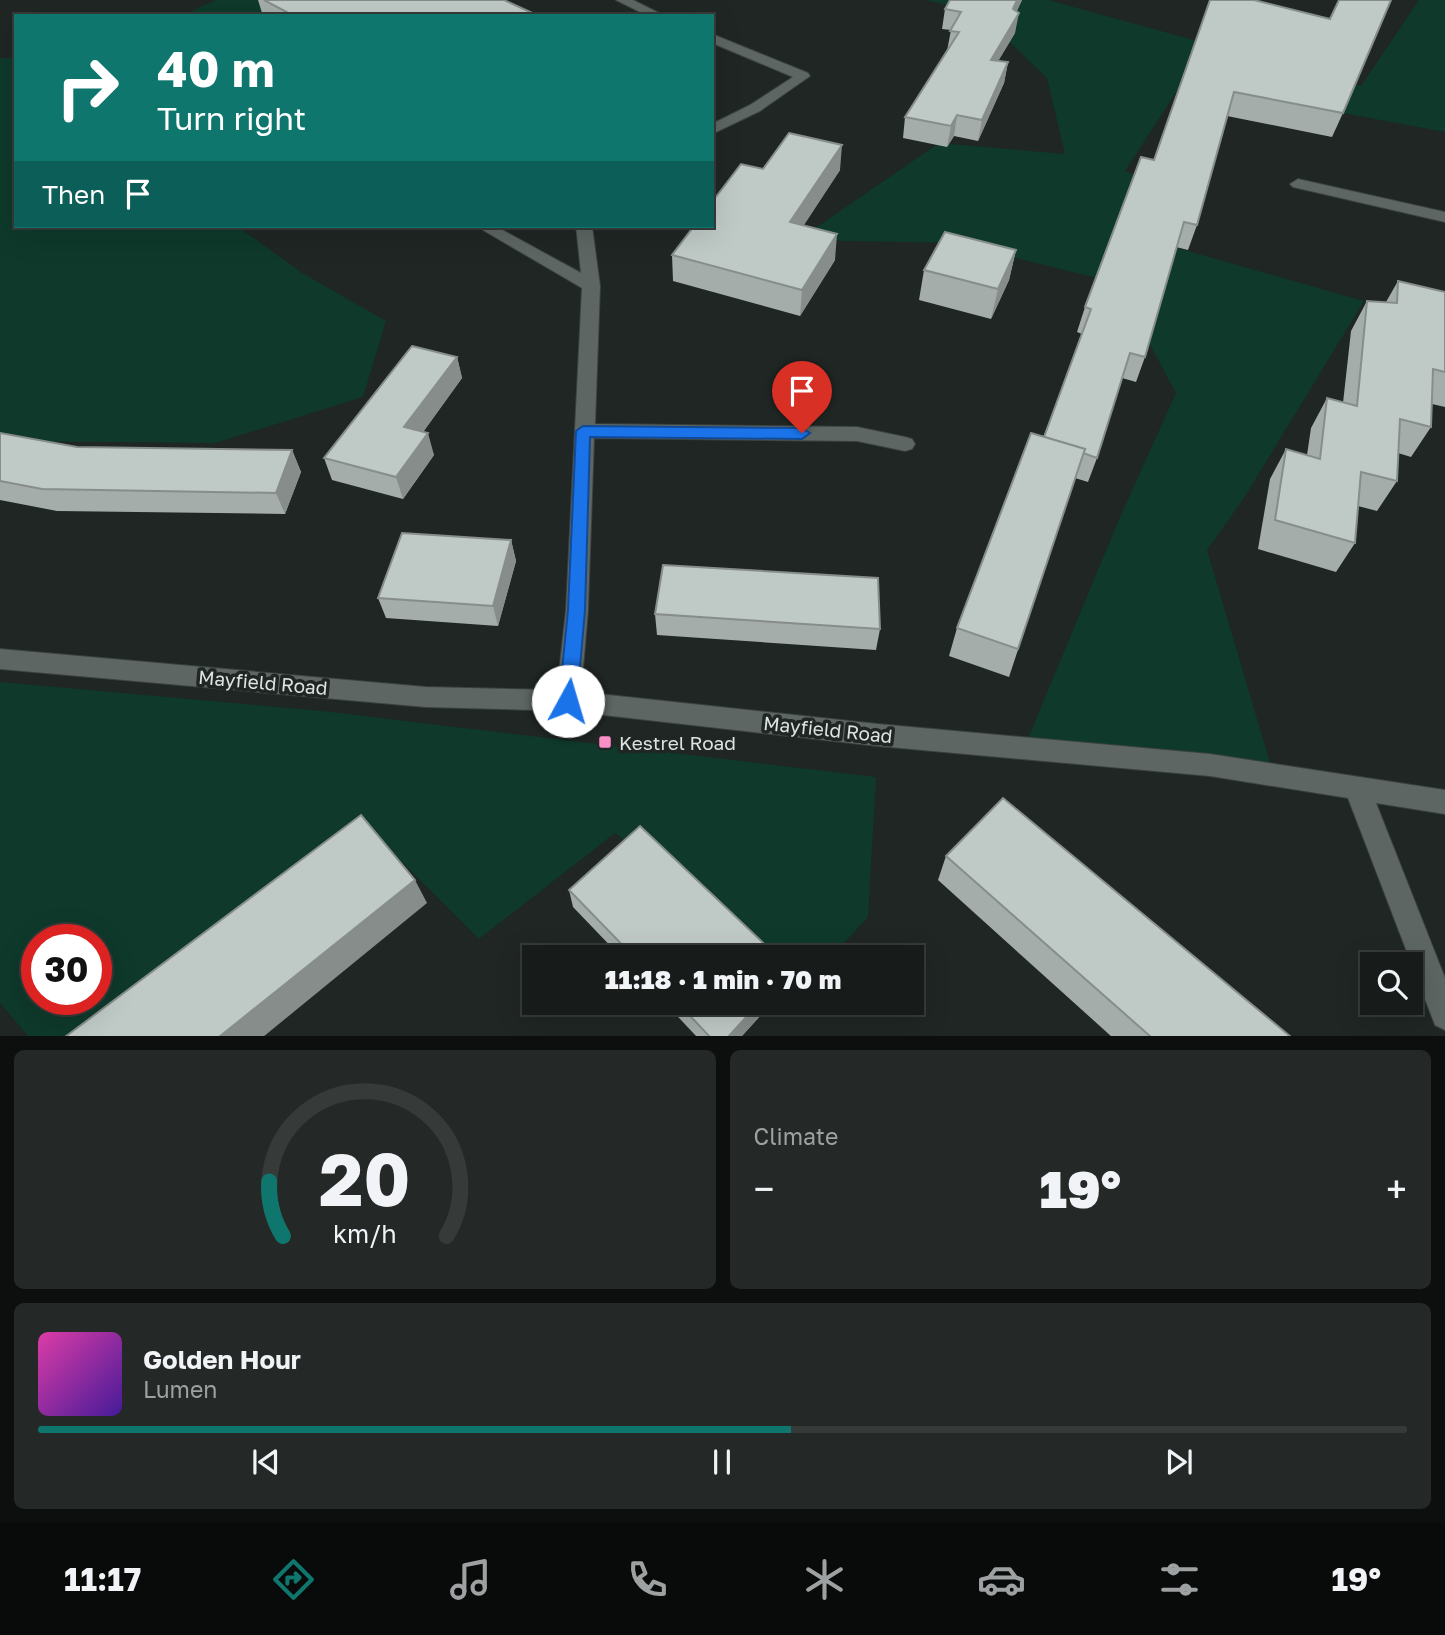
<!DOCTYPE html>
<meta charset="utf-8">
<style>
body{margin:0;font-family:"Golos Text",sans-serif;background:#242927;color:#f1f3f6;height:100vh;display:flex;flex-direction:column;font-size:26px;white-space:nowrap}
*{box-sizing:border-box;margin:0}
p{font-size:23px;color:#9ea1a2}
.icon{flex:none;width:38px;height:38px;fill:none;stroke:currentColor;stroke-width:2;stroke-linecap:round;stroke-linejoin:round}
.map{position:relative;height:1036px;overflow:hidden}
.details{display:flex;flex-direction:column;gap:14px;padding:14px;background:#0d0f0e;flex:1}
.details>*{flex:none}
.top-card{position:absolute;left:14px;top:14px;width:700px;height:214px;border-radius:0px;box-shadow:0 7px 28px #0002,0 0 0 2px #363a39;background:#0f766e;color:#fff;overflow:hidden}
.fabs{position:absolute;left:1360px;top:952px;display:grid;gap:14px}
.fabs a{display:grid;place-items:center;width:63px;height:63px;border-radius:0px;background:#171c1a;box-shadow:0 7px 28px #0002,0 0 0 2px #363a39;font-size:35px}
.speed{position:absolute;left:21px;top:924px;display:flex;gap:14px;font-size:35px;font-weight:700;text-align:center}
.speed>*{display:grid;place-content:center;width:91px;height:91px;border-radius:50%;background:#171c1a;box-shadow:0 7px 28px #0002,0 0 0 2px #363a39;line-height:1}
.speed .limit{border:10px solid #d22;background:#fff;color:#111}
.pin{position:absolute;display:grid;place-items:center;width:60px;height:60px;color:#fff;margin:-72px -30px;border-radius:50% 50% 50% 0;rotate:-45deg;box-shadow:0 0 7px #0007}
.pin .icon{rotate:45deg}
.me{position:absolute;width:77px;margin:-38px;rotate:6deg;stroke-linejoin:round;filter:drop-shadow(0 0 5px #0008)}
.turn{display:flex;align-items:center;gap:24px;height:147px;padding:0 28px;font-size:32px}
.turn .icon{width:91px;height:91px;stroke-width:2.5}
.turn b{display:block;font-size:49px;line-height:60px}
.then{display:flex;align-items:center;height:66px;padding:0 28px;background:#0003;gap:14px;font-size:26px}
.big{font-size:52px;font-weight:800;line-height:1.1}
.details .tile{flex:1;display:flex;flex-direction:column;justify-content:center;gap:10px;min-width:0;padding:0 24px;border-radius:10px;background:#242927}
.details .dial{align-items:center;gap:0}
.dial svg{height:182px;overflow:visible;fill:none;stroke:#363a39;stroke-width:7;stroke-linecap:round;text-anchor:middle}
.dial text{fill:#f1f3f6;stroke:none}
.song{display:flex;align-items:center;gap:21px}
.cover{width:84px;height:84px;border-radius:10px;background:linear-gradient(135deg,hsl(320 70% 55%),hsl(260 70% 35%))}
.played{height:7px;border-radius:4px;background:linear-gradient(90deg,#0f766e 55%,#363a39 55%)}
.keys{display:flex;justify-content:space-around;direction:ltr}
.heat{display:flex;justify-content:space-between;align-items:center;font-size:38px;direction:ltr}
.details .tiles{flex:1;display:grid;gap:14px;grid-template-columns:1fr 1fr}
.tile:last-child{grid-column:span 2}
.trip{position:absolute;left:522px;top:945px;width:402px;height:70px;border-radius:0px;background:#171c1a;box-shadow:0 7px 28px #0002,0 0 0 2px #363a39;font-weight:800;line-height:70px;text-align:center}
.dock{display:flex;height:112px;justify-content:space-around;align-items:center;background:#090b0a;color:#9ea1a2}
.dock .icon{width:49px;height:49px}
.dock .active{color:#0f766e}
.dock b{font-size:32px;color:#f1f3f6}
.map>svg:first-child{display:block}
</style>
<div class="map">
<svg width="1445" height="1037" viewBox="0 0 1445 1037">
<rect width="100%" height="100%" fill="#1f2623"/>
<g fill="#0e392b" fill-rule="evenodd">
<path d="M215,0h76l-33,16h-76z"/>
<path d="M924,0h124l313,86 58,-86h26v132l-263,-49 -57,88 14,6 -18,55 243,69 -120,197 -37,52 67,226 -250,-28 96,-231 56,-124 -59,-110 -161,-40 -158,-3 141,-97 126,11 -18,-76 -70,-67z"/>
<path d="M0,58h16v168h221l65,47 84,48 -23,76 -148,46 -215,-2z"/>
<path d="M0,682l322,29 554,66 -8,140 -37,40h-68l-148,-124 -136,106 -115,-115 -296,212h-40l-28,-33zM37,940h59v59h-59z"/>
</g>
<g fill="none" stroke-linecap="round" stroke-linejoin="round">
<g stroke="#3b423f" stroke-width="2">
<g id="minor">
<path d="M616,0h17l32,16h-17z"/>
<path d="M712,34l96,39 2,3 -50,35 -48,23v-10l38,-19 43,-28 -81,-34z"/>
<path d="M1298,179l147,33v10l-152,-35 -3,-3z"/>
<path d="M476,226h19l86,47 -5,-47h16l8,60 -5,138 262,3 48,10 7,2 3,5 -3,5 -7,2 -48,-10 -263,-3 -6,172 -7,82 297,32 332,30 235,36v24l-69,-11 69,175v52l-10,-5 -87,-227 -138,-22 -332,-30 -310,-35 -142,-4 -426,-38v-20l426,38 131,3 9,-80 16,-322z"/>
</g>
</g>
<use href="#minor" fill="#5d6662" fill-rule="evenodd"/>
</g>
<g fill="#a4ada9">
<path d="M258,0h246l35,16h-276z"/>
<path d="M950,0h72l-6,12 -1,21 -17,28 10,1 -4,21 -26,58 -24,-5 -7,11 -44,-9 2,-21 42,-66 4,-21 -9,-1 3,-20z"/>
<path d="M1210,0l133,113 -11,24 -105,-21 -30,109 -9,25 -12,-3 -31,110 -9,25 -14,-4 -25,80 -9,24 -13,-4 -66,199 -60,-21 8,-28 87,-191 38,-103 -5,-2 8,-25 69,-147z"/>
<path d="M763,169l77,1 -37,56 32,34 -35,56 -127,-35 -1,-26z"/>
<path d="M1016,250l-7,30 -18,39 -72,-19 5,-30z"/>
<path d="M1398,281l47,11v115l-13,-3 -1,23 -20,30 -13,-4 -1,28 -20,30 -19,-5 -3,37 -19,29 -78,-23 12,-70 16,-30 21,6 4,-27 16,-30 16,5 8,-72 16,-30 19,1z"/>
<path d="M457,357l5,21 -39,54 11,23 -31,44 -71,-19 -8,-22z"/>
<path d="M0,433l77,14 215,3 9,22 -16,42 -228,-3 -57,-11z"/>
<path d="M511,540l5,21 -18,65 -112,-8 -8,-20z"/>
<path d="M655,614l225,15 -4,21 -219,-15z"/>
<path d="M946,856l345,181h-179l-174,-157z"/>
<path d="M569,890l209,67h-157l-48,-50z"/>
<path d="M665,1003h107l-31,34h-44z"/>
</g>
<g fill="#868d8a">
<path d="M1017,0h5l-13,29 4,-20z"/>
<path d="M1019,13l-4,20 -28,47 4,-20z"/>
<path d="M1008,62l-4,21 -26,58 4,-21z"/>
<path d="M957,115l-3,21 -7,11 4,-21z"/>
<path d="M842,145l-2,25 -51,78 1,-26z"/>
<path d="M837,234l-2,26 -35,56 2,-26z"/>
<path d="M1016,250l-7,30 -18,39 7,-30z"/>
<path d="M457,357l5,21 -51,71 -7,-22z"/>
<path d="M428,433l6,22 -31,44 -7,-22z"/>
<path d="M292,450l9,22 -16,42 -9,-21z"/>
<path d="M511,540l5,21 -18,65 -5,-20z"/>
<path d="M415,880l12,23 -164,134h-44z"/>
<path d="M759,1003h13l-31,34h-13z"/>
</g>
<g fill="#bfc9c5" stroke="#868d8a" stroke-width="2">
<path d="M264,0h240l35,16h-245z"/>
<path d="M950,0h67l-4,9 6,4 -28,47 17,2 -26,58 -25,-5 -6,11 -46,-9 54,-85 -9,-1 11,-19 -16,-3z"/>
<path d="M1210,0h44l76,19 9,-19h52l-48,113 -109,-21 -37,133 -13,-3 -39,135 -15,-4 -33,105 -14,-5 2,-4 -41,-12 47,-128 -6,-2 56,-150 13,3z"/>
<path d="M789,133l53,12 -52,77 47,12 -35,56 -130,-35 22,-29h18v-24l29,-38 22,5z"/>
<path d="M945,232l71,18 -18,39 -74,-19z"/>
<path d="M1398,281l47,11v80l-12,-3 -2,58 -31,-8 -3,62 -36,-9 -6,71 -80,-23 11,-71 34,10 7,-61 30,8 10,-105 30,2z"/>
<path d="M412,346l45,11 -53,70 24,6 -32,44 -72,-19z"/>
<path d="M0,433l77,14 215,3 -16,43 -234,-4 -42,-8z"/>
<path d="M1031,433l54,16 -67,200 -61,-21z"/>
<path d="M402,533l109,7 -18,66 -115,-8z"/>
<path d="M663,565l215,13 2,51 -225,-15z"/>
<path d="M1003,798l288,239h-140l-205,-181z"/>
<path d="M361,815l54,65 -196,157h-154z"/>
<path d="M640,826l138,131h-144l-65,-67z"/>
<path d="M678,1003h81l-31,34h-18z"/>
</g>
<path fill="#1a73e8" stroke="#114b97" stroke-width="2" d="M583,426l219,2 8,5 -8,6 -212,-2 -5,173 -8,91 -3,6 -6,2 -7,-2 -2,-6 9,-91 8,-179z"/>
<rect fill="#fa8fc8" stroke="#1f2623" stroke-width="2.5" x="598" y="735" width="14" height="14" rx="3.5"/>
<g text-anchor="middle" dominant-baseline="central" stroke-width="7" stroke-linejoin="round" paint-order="stroke">
<g font-size="19" fill="#dee3e1" stroke="#1f2623">
<text transform="translate(263 682) rotate(5)">Mayfield Road</text>
<text transform="translate(828 729) rotate(6)">Mayfield Road</text>
</g>
<g font-size="19" fill="#dee3e1" stroke="#1f2623" text-anchor="start">
<text x="619" y="742">Kestrel Road</text>
</g>
</g>
</svg>
<div class="fabs">
<a><svg class="icon" aria-label="search" viewBox="0 0 24 24"><circle cx="10" cy="10" r="6"/><path d="M15 15l6 6"/></svg></a>
</div>
<div class="speed"><div class="limit">30</div></div>
<div class="pin" style="left:802px;top:433px;background:#d93025"><svg class="icon" aria-label="arrive" viewBox="0 0 24 24"><path d="M6 21V4h12l-3 4 3 4H6"/></svg></div>
<svg class="me" style="left:568px;top:701px" viewBox="-20 -20 40 40"><circle r="19" fill="#fff"/><path d="M0-13L10 11 0 6-10 11z" fill="#1a73e8"/></svg>
<div class="trip">11:18 · 1 min · 70 m</div>
<div class="top-card">
<div class="turn"><svg class="icon" aria-label="right" viewBox="0 0 24 24"><path d="M7 20v-9h11M14 6l5 5-5 5"/></svg><div><b>40 m</b>Turn right</div></div>
<div class="then">Then<svg class="icon" aria-label="arrive" viewBox="0 0 24 24"><path d="M6 21V4h12l-3 4 3 4H6"/></svg></div>
</div>
</div>
<section class="details">
<div class="tiles">
<div class="tile dial"><svg viewBox="0 0 100 80">
<path d="M14 69A42 42 0 1 1 86 69"/>
<path d="M14 69A42 42 0 0 1 8 45" stroke="#0f766e"/>
<text x="50" y="56" font-size="32" font-weight="700">20</text>
<text x="50" y="72" font-size="11">km/h</text>
</svg></div>
<div class="tile"><p>Climate</p>
<div class="heat"><a>−</a><b class="big">19°</b><a>+</a></div>
</div>
<div class="tile">
<div class="song"><i class="cover"></i><div><b>Golden Hour</b><p>Lumen</p></div></div>
<div class="played"></div>
<div class="keys"><svg class="icon" aria-label="previous" viewBox="0 0 24 24"><path d="M18 5L8 12l10 7zM5 5v14"/></svg><svg class="icon" aria-label="pause" viewBox="0 0 24 24"><path d="M8 5v14M16 5v14"/></svg><svg class="icon" aria-label="next" viewBox="0 0 24 24"><path d="M6 5l10 7-10 7zM19 5v14"/></svg></div>
</div>
</div>
</section>
<nav class="dock">
<b>11:17</b>
<svg class="icon active" aria-label="directions" viewBox="0 0 24 24"><path d="M12 3l9 9-9 9-9-9zM9 14v-3h6M13 9l2 2-2 2"/></svg>
<svg class="icon" aria-label="music" viewBox="0 0 24 24"><path d="M9 18V5l10-2v13"/><circle cx="6" cy="18" r="3"/><circle cx="16" cy="16" r="3"/></svg>
<svg class="icon" aria-label="phone" viewBox="0 0 24 24"><path d="M5 4h4l2 5-3 2q2 4 5 5l2-3 5 2v4C11 20 4 13 5 4z"/></svg>
<svg class="icon" aria-label="climate" viewBox="0 0 24 24"><path d="M12 3v18M4 7l16 10M4 17L20 7"/></svg>
<svg class="icon" aria-label="car" viewBox="0 0 24 24"><path d="M5 17H2v-5l4-1 3-4h7l3 4 3 1v5h-3M9 17h6M6 11h13"/><circle cx="7" cy="17" r="2"/><circle cx="17" cy="17" r="2"/></svg>
<svg class="icon" aria-label="filters" viewBox="0 0 24 24"><path d="M4 7h16M4 17h16"/><circle cx="9" cy="7" r="2"/><circle cx="15" cy="17" r="2"/></svg>
<b>19°</b>
</nav>
